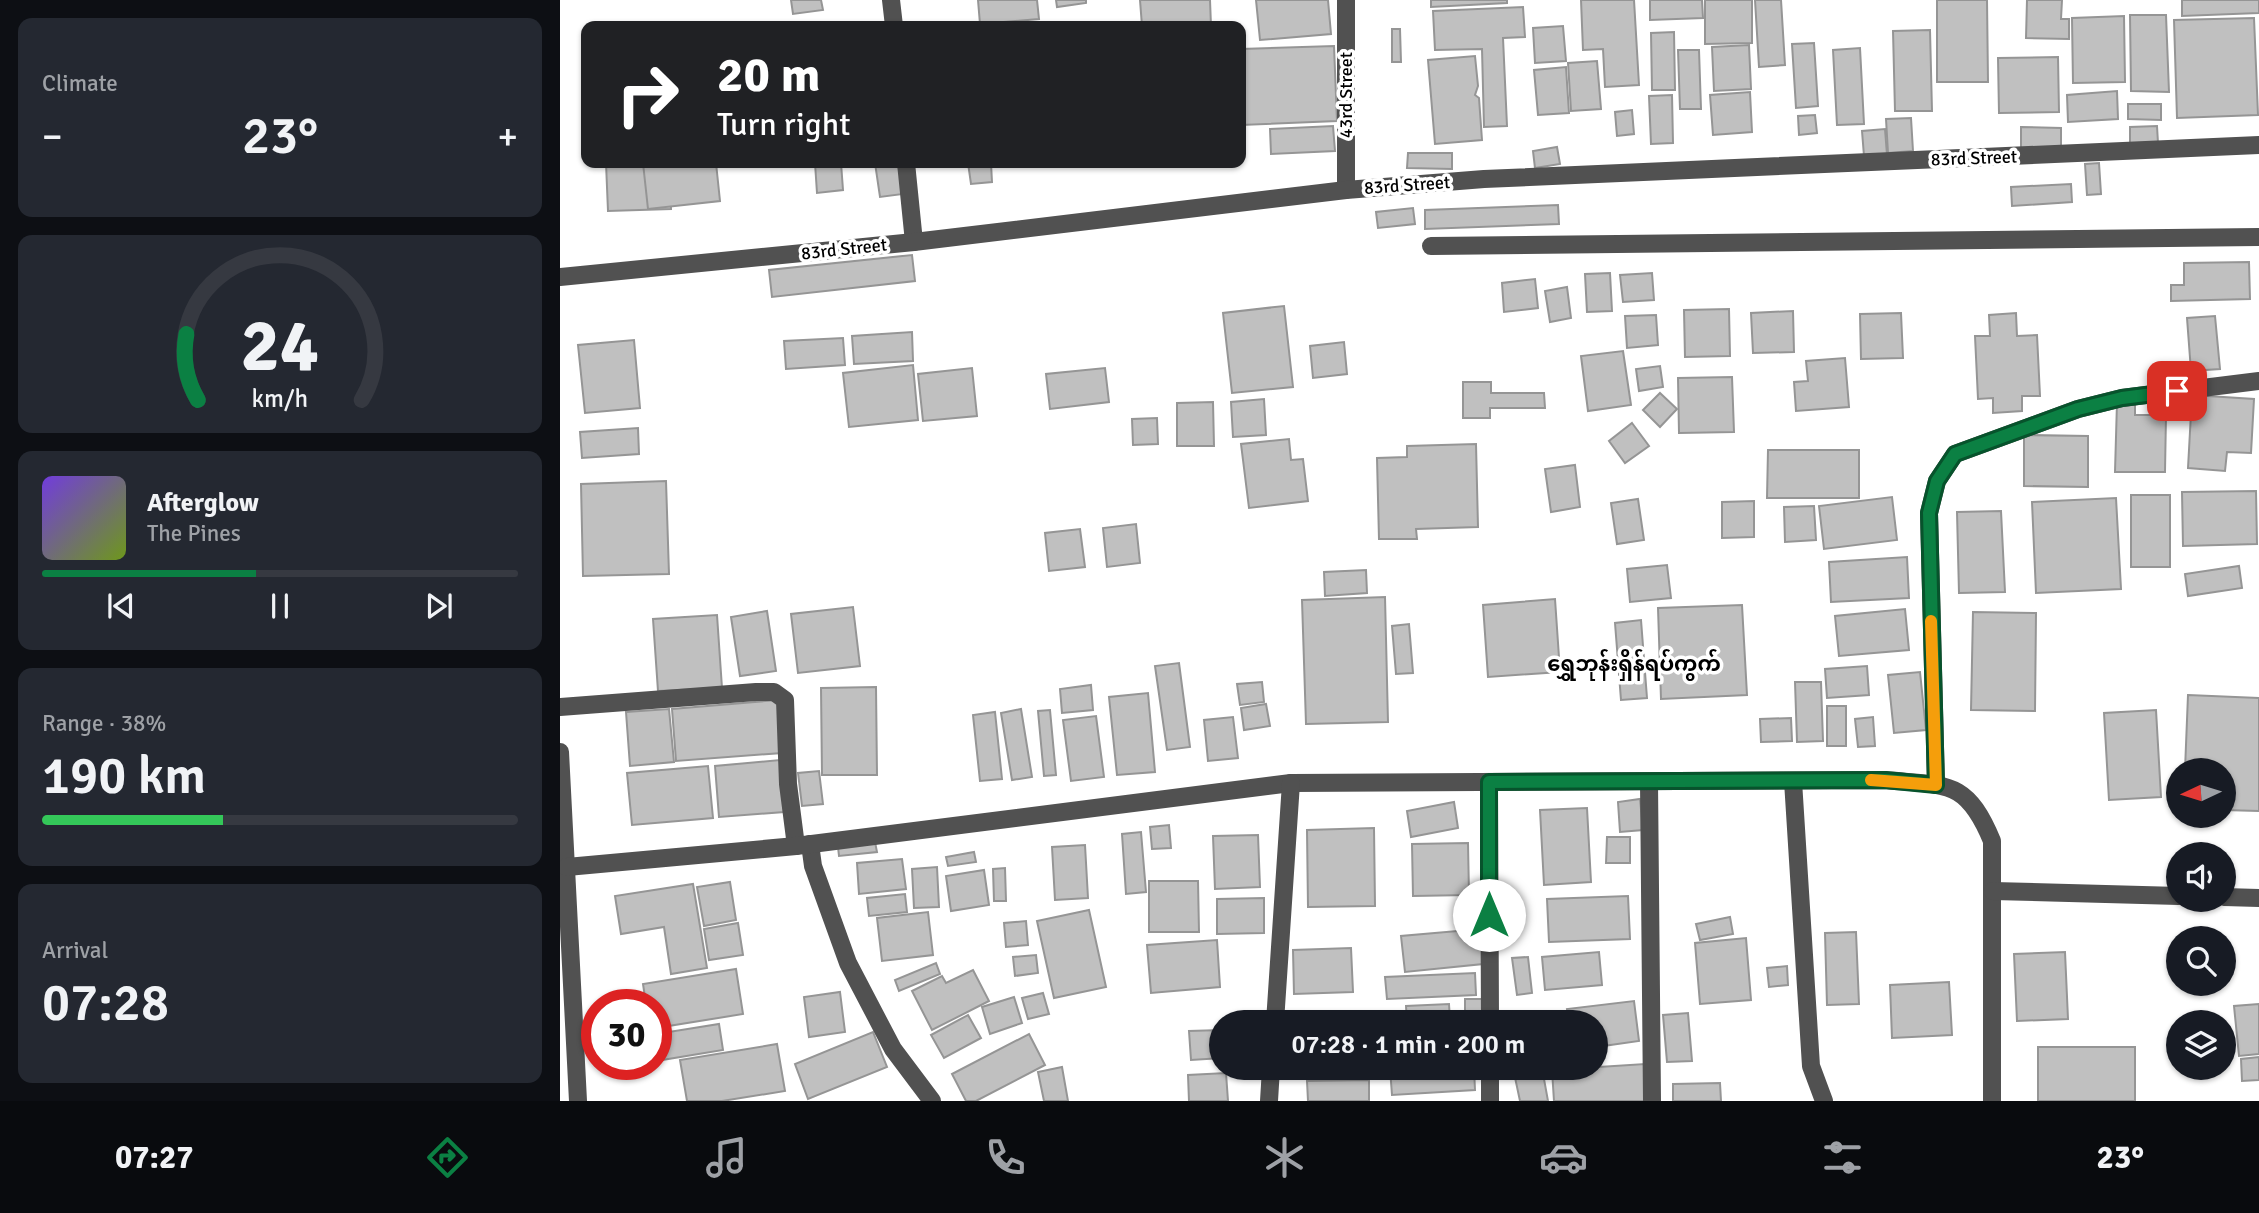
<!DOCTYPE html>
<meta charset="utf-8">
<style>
body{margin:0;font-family:Signika,"Noto Sans Myanmar",sans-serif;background:#242831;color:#f1f3f6;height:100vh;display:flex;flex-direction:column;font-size:26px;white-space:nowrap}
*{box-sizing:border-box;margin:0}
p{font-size:23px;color:#9ea1a6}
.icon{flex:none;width:38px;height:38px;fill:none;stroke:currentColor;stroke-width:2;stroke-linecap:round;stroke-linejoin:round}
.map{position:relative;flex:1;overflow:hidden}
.sheet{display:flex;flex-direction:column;gap:18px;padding:18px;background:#0d0f14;width:560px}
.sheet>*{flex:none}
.top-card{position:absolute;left:21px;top:21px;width:665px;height:147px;border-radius:14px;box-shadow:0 2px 5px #0004;background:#202124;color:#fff;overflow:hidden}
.needle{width:46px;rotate:266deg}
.controls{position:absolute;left:1606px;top:758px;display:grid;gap:14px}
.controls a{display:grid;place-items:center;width:70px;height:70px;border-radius:50%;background:#171b24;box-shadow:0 2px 5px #0004;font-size:35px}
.speed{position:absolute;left:21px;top:989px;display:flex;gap:14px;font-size:35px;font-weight:700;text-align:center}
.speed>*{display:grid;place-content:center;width:91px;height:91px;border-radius:50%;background:#171b24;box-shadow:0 2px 5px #0004;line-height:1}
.speed .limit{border:10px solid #d22;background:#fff;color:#111}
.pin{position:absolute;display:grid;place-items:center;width:60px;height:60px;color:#fff;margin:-30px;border-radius:14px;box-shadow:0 4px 10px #0006}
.me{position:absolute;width:77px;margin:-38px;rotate:0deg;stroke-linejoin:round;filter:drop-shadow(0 0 5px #0008)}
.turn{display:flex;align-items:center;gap:24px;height:147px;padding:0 21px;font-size:32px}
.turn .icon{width:91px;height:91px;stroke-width:2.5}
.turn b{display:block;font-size:49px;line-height:60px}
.big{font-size:52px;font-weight:600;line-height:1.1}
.sheet .widget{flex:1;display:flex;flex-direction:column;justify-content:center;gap:10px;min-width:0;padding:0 24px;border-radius:14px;background:#242831}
.sheet .dial{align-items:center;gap:0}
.dial svg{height:182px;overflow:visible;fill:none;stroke:#363941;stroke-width:7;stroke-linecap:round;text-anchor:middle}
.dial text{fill:#f1f3f6;stroke:none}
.song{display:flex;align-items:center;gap:21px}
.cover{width:84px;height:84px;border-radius:10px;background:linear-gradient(135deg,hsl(260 70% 55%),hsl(80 70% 35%))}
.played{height:7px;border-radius:4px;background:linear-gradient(90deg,#0b8043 45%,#363941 45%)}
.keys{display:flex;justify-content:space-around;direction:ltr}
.heat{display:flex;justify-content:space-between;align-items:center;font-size:38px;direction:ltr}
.charge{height:10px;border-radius:5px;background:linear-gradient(90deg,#34c759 38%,#363941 0)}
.trip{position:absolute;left:649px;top:1010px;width:399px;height:70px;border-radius:35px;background:#171b24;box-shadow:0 2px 5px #0004;font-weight:600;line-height:70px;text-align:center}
.menu{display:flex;height:112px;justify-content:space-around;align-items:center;background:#090b0e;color:#9ea1a6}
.menu .icon{width:49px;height:49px}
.menu .selected{color:#0b8043}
.menu b{font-size:32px;color:#f1f3f6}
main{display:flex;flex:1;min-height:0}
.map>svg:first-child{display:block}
</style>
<main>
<section class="sheet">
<div class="widget"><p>Climate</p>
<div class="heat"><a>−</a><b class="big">23°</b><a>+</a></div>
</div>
<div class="widget dial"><svg viewBox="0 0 100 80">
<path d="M14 69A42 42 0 1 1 86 69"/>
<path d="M14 69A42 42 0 0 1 9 40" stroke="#0b8043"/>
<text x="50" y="56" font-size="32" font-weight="700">24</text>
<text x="50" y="72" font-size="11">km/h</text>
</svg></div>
<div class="widget">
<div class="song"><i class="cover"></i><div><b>Afterglow</b><p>The Pines</p></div></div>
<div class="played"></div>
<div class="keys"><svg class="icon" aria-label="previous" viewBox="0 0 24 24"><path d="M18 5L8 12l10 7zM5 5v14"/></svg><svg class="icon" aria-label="pause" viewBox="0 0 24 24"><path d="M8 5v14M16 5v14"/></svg><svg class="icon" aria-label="next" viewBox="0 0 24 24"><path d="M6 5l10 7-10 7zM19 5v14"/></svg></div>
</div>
<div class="widget"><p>Range · 38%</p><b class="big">190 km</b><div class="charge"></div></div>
<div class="widget"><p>Arrival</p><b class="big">07:28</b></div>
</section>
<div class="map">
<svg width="1699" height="1101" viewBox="0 0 1699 1101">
<rect width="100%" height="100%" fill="#fff"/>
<g fill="#c0c0c0" stroke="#959595" stroke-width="2">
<path d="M231,0h30l2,10 -30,4z"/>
<path d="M418,0h59l2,19 -59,5z"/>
<path d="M496,0h30v3l-29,4z"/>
<path d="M580,0h70l1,26h-69z"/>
<path d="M696,0h72l3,34 -71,6z"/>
<path d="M871,0h76v3l-76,4z"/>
<path d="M1021,0h53l5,85 -34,2 -2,-38 -20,1z"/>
<path d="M1090,0h52l1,18 -53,2z"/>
<path d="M1145,0h47v43l-47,1z"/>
<path d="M1195,0h26l4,65 -26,2z"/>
<path d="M1377,0h50l1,82h-51z"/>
<path d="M1467,0h35l-1,19h8v20l-43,-1z"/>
<path d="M1622,0h77v13l-77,3z"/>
<path d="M963,7l2,30 -22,1 4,88 -23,1 -2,-78 -47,1 -2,-39z"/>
<path d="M1570,15h36l3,77 -38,-1z"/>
<path d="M1564,16l1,66 -52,1 -1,-65z"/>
<path d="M1694,18l4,97 -81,3 -3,-98z"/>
<path d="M1003,26l3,35 -31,2 -2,-35z"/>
<path d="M832,29h8l1,33h-9z"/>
<path d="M1370,30l2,81h-37l-2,-80z"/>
<path d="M1114,32l1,58h-23l-1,-57z"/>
<path d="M1254,43l4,63 -22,2 -4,-64z"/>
<path d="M1189,45l2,44 -37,2 -2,-44z"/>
<path d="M774,46l3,75 -96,4v-76z"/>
<path d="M1300,48l4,76 -27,1 -4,-75z"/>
<path d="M1118,50h21l2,59h-21z"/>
<path d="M915,56l3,30 -3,9 4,3 3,42 -47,4 -7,-84z"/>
<path d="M1498,57l1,55 -60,1 -1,-55z"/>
<path d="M1037,61l4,48 -30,2 -3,-48z"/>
<path d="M1006,67l3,46 -31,2 -4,-45z"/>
<path d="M1557,91l1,28 -50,3 -1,-27z"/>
<path d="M1190,92l2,40 -39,3 -3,-40z"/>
<path d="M1112,95l1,48 -22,1 -2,-48z"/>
<path d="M1568,104h33v16l-33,-1z"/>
<path d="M1072,110l2,24 -17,2 -2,-24z"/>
<path d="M1255,115l2,18 -18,2 -1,-19z"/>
<path d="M1351,118l2,33 -25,2 -2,-34z"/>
<path d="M773,126l2,25 -64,3 -1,-25z"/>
<path d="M1597,126l1,17 -28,1v-17z"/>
<path d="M1461,127l40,1v22l-40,-1z"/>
<path d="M1325,129l2,26 -23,1 -2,-25z"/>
<path d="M997,147l3,17 -25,4 -2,-17z"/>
<path d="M848,153h44v16l-45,-1z"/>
<path d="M46,163h63l2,46 -63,2z"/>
<path d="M83,163h73l4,38 -72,8z"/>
<path d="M255,163h26l2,27 -26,3z"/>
<path d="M315,163h23l5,31 -23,3z"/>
<path d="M408,163h23l1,19 -21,2z"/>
<path d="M1539,163l2,31 -14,1 -2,-31z"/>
<path d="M1511,184l1,18 -60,4 -1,-19z"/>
<path d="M998,205l1,19 -134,5v-19z"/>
<path d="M853,208l2,16 -37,4 -2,-16z"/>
<path d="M352,255l3,26 -143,16 -3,-27z"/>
<path d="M1689,262l1,37 -79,2v-16h13v-22z"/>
<path d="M1050,273l2,38 -25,1 -2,-38z"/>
<path d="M1092,273l2,27 -31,2 -3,-27z"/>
<path d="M975,279l3,29 -34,4 -2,-29z"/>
<path d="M1007,287l4,31 -21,4 -5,-31z"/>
<path d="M724,306l9,81 -61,6 -9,-80z"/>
<path d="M1169,309l1,47 -45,1 -1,-47z"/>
<path d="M1233,311l1,41 -41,1 -2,-40z"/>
<path d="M1341,313l2,45 -42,1 -1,-45z"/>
<path d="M1456,313l1,23 20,-1 3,61h-18v15l-29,2v-15l-15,1 -3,-63h15l-1,-21z"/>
<path d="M1096,315l2,30 -31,3 -2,-32z"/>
<path d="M1655,316l5,53 -29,2 -4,-53z"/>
<path d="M352,332l1,29 -59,3 -2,-28z"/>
<path d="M283,338l2,27 -59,4 -2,-28z"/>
<path d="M74,340l6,68 -55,5 -7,-68z"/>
<path d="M784,342l3,32 -34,4 -3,-32z"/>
<path d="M1063,351l8,54 -43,6 -7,-55z"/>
<path d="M1285,358l4,49 -53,4 -2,-29 14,-1 -2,-20z"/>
<path d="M353,365l5,55 -69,7 -6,-54z"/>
<path d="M1100,366l3,21 -24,4 -3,-22z"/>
<path d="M412,368l5,48 -54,5 -5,-47z"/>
<path d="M545,368l4,34 -59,7 -4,-35z"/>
<path d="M1172,377l2,55 -55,1 -1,-55z"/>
<path d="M903,382h28v11h53l1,15h-55v10h-27z"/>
<path d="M1100,393l17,16 -17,18 -17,-17z"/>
<path d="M1632,395l62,4 -3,54 -24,-1 -2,19 -37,-3z"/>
<path d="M704,399l2,36 -33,2 -2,-35z"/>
<path d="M653,402l1,44h-37v-43z"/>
<path d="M1557,402h18v13h31l-1,57h-50z"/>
<path d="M597,418l1,26 -25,1 -1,-26z"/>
<path d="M1072,423l17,23 -24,17 -16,-22z"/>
<path d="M78,428l1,26 -57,4 -2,-26z"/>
<path d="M1464,435l64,1v51l-64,-1z"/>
<path d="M729,439l2,21 12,-1 5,42 -59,7 -8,-64z"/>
<path d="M916,444l2,83 -62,2 1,10h-38l-2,-81 30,-1v-11z"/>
<path d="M1208,450h91v48h-92z"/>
<path d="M1015,465l5,42 -29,5 -6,-43z"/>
<path d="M106,481l3,93 -86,2 -2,-92z"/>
<path d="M1696,491l1,53 -74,2 -1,-54z"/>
<rect x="1571" y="495" width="39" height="72"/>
<path d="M1332,497l5,43 -73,9 -5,-43z"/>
<path d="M1556,498l5,91 -85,4 -4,-91z"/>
<path d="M1078,499l6,41 -27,4 -6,-41z"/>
<path d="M1194,501v36l-32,1v-36z"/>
<path d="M1254,506l2,34 -31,2 -1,-35z"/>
<path d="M1441,511l4,81 -46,1 -2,-81z"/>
<path d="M576,524l4,39 -33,4 -4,-39z"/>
<path d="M520,529l5,38 -36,4 -4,-38z"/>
<path d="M1347,557l2,41 -78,4 -2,-40z"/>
<path d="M1107,565l4,33 -41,4 -3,-33z"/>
<path d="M1679,566l3,22 -54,8 -3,-22z"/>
<path d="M806,570l1,23 -42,3 -1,-24z"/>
<path d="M825,597l3,125 -82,2 -4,-124z"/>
<path d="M995,599l5,73 -72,5 -5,-72z"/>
<path d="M1182,605l5,90 -86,4 -3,-91z"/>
<path d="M293,607l7,59 -62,7 -7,-59z"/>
<path d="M1345,609l4,41 -70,6 -4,-40z"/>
<path d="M207,611l9,60 -36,5 -9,-59z"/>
<path d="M1413,612l63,1 -1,98 -64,-1z"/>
<path d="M157,615l5,73 -64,3 -5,-72z"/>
<path d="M1081,620l6,78 -26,2 -6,-77z"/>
<path d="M849,624l4,49 -17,1 -4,-48z"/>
<path d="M619,663l11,84 -23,3 -12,-84z"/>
<path d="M1307,666l2,29 -42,3 -2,-29z"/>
<path d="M1360,672l6,58 -32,3 -6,-58z"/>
<path d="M702,682l2,20 -24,3 -3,-21z"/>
<path d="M1235,682h26l2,59 -26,1z"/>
<path d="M531,685l2,25 -31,3 -2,-24z"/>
<path d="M316,687l1,88h-55l-1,-87z"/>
<path d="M588,693l7,79 -38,3 -8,-78z"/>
<path d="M1628,695l71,3v113l-35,-1v-40h-39z"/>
<path d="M218,700l4,53 -106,8 -4,-52z"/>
<path d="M706,704l4,22 -26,4 -3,-22z"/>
<rect x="1267" y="706" width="19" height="40"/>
<path d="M109,709l5,53 -44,4 -4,-54z"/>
<path d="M461,709l11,68 -20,3 -11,-67z"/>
<path d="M490,710l6,65 -12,1 -6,-65z"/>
<path d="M1596,710l5,87 -52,3 -5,-87z"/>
<path d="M435,712l7,67 -22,2 -7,-66z"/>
<path d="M536,716l8,61 -33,4 -8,-61z"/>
<path d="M673,717l5,41 -30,3 -4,-41z"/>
<path d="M1313,717l2,29 -17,1 -3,-28z"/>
<path d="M1231,718l1,23 -31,1 -1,-23z"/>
<path d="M220,760l4,52 -65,5 -4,-51z"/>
<path d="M148,766l5,52 -81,7 -5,-52z"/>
<path d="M259,771l4,33 -21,2 -4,-33z"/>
<path d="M1080,799l3,31 -23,2 -2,-30z"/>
<path d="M894,802l4,26 -47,9 -4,-26z"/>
<path d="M1027,808l4,74 -47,3 -4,-75z"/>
<path d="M609,825l2,23 -19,1 -2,-22z"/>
<path d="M814,828l1,78 -67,1 -1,-77z"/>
<path d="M581,832l5,60 -20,2 -4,-60z"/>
<path d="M698,835l2,52 -45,2 -2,-53z"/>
<path d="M1047,837h23v26h-24z"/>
<path d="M315,842l2,10 -38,4 -1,-9z"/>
<path d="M908,843l1,52 -56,1 -1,-52z"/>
<path d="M525,845l3,53 -33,2 -3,-53z"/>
<path d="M414,852l2,10 -28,4 -2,-9z"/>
<path d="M342,859l4,30 -47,5 -2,-31z"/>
<path d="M377,867l2,40 -25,1 -2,-39z"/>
<path d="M445,868l1,33h-12l-1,-32z"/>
<path d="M424,870l5,35 -38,6 -5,-35z"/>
<path d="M589,881h49l1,51h-50z"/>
<path d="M170,882l6,38 -32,6 -7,-39z"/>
<path d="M133,884l14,84 -36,6 -7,-47 -43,7 -6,-38z"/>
<path d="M345,894l2,18 -38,4 -2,-18z"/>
<path d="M1068,896l2,43 -81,3 -2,-43z"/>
<path d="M704,898v35l-47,1v-35z"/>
<path d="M529,910l17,77 -52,11 -17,-77z"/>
<path d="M368,912l5,43 -51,6 -5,-43z"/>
<path d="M1170,917l3,17 -33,6 -4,-16z"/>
<path d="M466,921l2,24 -22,2 -2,-24z"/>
<path d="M178,923l5,32 -34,5 -5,-31z"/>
<path d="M920,929l3,35 -78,8 -4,-36z"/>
<path d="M1296,932l3,72 -32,1 -2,-72z"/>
<path d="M1186,938l5,62 -51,4 -5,-61z"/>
<path d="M657,940l3,47 -69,6 -4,-48z"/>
<path d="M791,948l2,44 -59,2 -1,-44z"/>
<path d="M1039,952l3,33 -57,5 -3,-33z"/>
<path d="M1505,952l3,67 -51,2 -3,-67z"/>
<path d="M476,955l2,18 -23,3 -2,-19z"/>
<path d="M968,957l4,36 -15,2 -5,-37z"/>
<path d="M376,963l4,11 -41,17 -4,-11z"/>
<path d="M1227,966l1,19 -19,2 -2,-19z"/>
<path d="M176,969l7,45 -87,14v-24h-10l-3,-20z"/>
<path d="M413,970l16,31 -57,29 -20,-39 30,-15 4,7z"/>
<path d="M915,973l1,22 -89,4 -2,-22z"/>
<path d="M1389,982l3,53 -60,3 -2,-53z"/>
<path d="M280,992l5,40 -36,5 -5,-40z"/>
<path d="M483,993l6,21 -21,5 -6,-21z"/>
<path d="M454,997l8,26 -32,11 -8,-27z"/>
<rect x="905" y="999" width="24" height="19"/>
<path d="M1074,1001l5,40 -43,6v-25h-27l-2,-13z"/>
<path d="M889,1004l1,17 21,-1 1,2h-65l-1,-16z"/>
<path d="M1699,1004v50l-20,2 -5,-50z"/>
<path d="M810,1012v10h-42v-9z"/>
<path d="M1128,1013l4,48 -25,1 -4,-47z"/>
<path d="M408,1015l13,23 -37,20 -13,-23z"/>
<rect x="739" y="1017" width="21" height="5"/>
<path d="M159,1024l4,26 -67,11v-27z"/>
<path d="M662,1030v28l-31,2 -2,-29z"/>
<path d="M313,1032l14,35 -79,32 -13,-35z"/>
<path d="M469,1034l16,31 -69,36h-10l-14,-27z"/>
<path d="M217,1044l8,47 -63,10h-35l-7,-41z"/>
<rect x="1478" y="1047" width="97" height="54"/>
<path d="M1699,1057v23l-17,1 -1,-22z"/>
<path d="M1085,1064l2,37h-93l-2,-31z"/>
<path d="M502,1067l6,34h-24l-6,-29z"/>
<path d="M769,1068h43v3l-43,1z"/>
<path d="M830,1068h84l1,22 -83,5z"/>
<path d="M953,1068h29l6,33h-28z"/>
<path d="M666,1073l2,28h-39l-1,-26z"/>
<path d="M809,1080v21h-61l-1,-20z"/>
<path d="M1160,1083l1,18h-48v-17z"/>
</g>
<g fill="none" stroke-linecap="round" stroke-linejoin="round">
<g stroke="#515151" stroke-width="18">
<path d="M331,0l3,26"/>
<path d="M786,0v190"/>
<path d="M346,163l8,79"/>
<path d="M871,246l828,-9"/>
<path d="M0,277l354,-35 432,-52 138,-11 775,-34"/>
<path d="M0,707l196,-15h18l11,8 3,84 8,62"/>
<path d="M0,752l18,349"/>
<path d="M1233,781l18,285 13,35"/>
<path d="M929,782l1,240"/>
<path d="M1089,782l3,319"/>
<path d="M1376,785l-7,-272 8,-32 18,-27 123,-45 44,-11 137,-17"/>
<path d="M250,844l3,22 35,97 45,86 39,52"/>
<path d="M7,867l229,-21 495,-63 594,-3c61,6 81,-2 107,61v260"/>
<path d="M1433,891l186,5"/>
<path d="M1664,897l35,1"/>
<path d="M715,1022l16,-239"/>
<path d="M930,1068v33"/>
<path d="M709,1101l2,-33"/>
</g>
</g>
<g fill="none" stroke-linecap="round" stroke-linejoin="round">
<g stroke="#07532c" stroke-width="18">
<path id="route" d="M929,915v-133l396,-2 51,5 -7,-272 8,-32 18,-27 123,-45 44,-11 55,-7"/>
</g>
<use href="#route" stroke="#0b8043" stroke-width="12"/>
<path stroke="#f59e0b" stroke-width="12" d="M1311,780l65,5 -5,-164"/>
</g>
<g text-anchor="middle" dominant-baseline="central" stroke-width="7" stroke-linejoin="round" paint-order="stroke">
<g font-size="18" fill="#000" stroke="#fff">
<text transform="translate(786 95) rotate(-90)">43rd Street</text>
<text transform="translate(1414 158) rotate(-2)">83rd Street</text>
<text transform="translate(847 185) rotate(-4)">83rd Street</text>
<text transform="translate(284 249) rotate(-6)">83rd Street</text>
</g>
<g font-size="21" font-weight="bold" fill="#000" stroke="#fff">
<text x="1074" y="664">ရွှေဘုန်းရှိန်ရပ်ကွက်</text>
</g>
</g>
</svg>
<div class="controls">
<a><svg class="needle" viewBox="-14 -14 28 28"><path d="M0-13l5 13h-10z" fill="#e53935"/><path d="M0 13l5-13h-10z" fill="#9ea1a6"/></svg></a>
<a><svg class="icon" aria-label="sound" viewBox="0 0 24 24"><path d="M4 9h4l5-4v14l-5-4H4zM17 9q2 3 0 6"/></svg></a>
<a><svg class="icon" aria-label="search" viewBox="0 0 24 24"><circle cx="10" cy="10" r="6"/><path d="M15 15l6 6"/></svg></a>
<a><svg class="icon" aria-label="layers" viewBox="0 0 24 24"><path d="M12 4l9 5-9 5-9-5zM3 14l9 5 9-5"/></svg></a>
</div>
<div class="speed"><div class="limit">30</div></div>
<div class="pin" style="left:1617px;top:391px;background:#d93025"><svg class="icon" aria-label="arrive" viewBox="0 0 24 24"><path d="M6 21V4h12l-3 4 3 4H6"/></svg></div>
<svg class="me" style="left:929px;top:915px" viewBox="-20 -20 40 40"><circle r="19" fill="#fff"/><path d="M0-13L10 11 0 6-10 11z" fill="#0b8043"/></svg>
<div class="trip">07:28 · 1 min · 200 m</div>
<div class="top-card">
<div class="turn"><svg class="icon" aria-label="right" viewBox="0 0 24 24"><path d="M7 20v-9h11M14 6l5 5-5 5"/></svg><div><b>20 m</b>Turn right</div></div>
</div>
</div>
</main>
<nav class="menu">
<b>07:27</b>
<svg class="icon selected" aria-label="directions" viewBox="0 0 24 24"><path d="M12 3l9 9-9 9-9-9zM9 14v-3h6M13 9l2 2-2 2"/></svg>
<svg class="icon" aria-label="music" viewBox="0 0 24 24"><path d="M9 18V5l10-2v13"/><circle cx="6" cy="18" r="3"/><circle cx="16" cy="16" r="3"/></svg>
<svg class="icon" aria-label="phone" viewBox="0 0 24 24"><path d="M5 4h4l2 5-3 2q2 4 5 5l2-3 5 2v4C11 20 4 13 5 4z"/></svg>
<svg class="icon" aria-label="climate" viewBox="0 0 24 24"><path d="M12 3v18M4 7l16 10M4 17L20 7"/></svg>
<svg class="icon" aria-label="car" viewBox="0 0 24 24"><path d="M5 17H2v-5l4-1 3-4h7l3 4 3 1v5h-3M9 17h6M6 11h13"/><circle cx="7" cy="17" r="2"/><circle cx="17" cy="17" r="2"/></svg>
<svg class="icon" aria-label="filters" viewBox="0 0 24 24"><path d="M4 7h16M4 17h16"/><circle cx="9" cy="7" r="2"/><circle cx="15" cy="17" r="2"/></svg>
<b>23°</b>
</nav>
